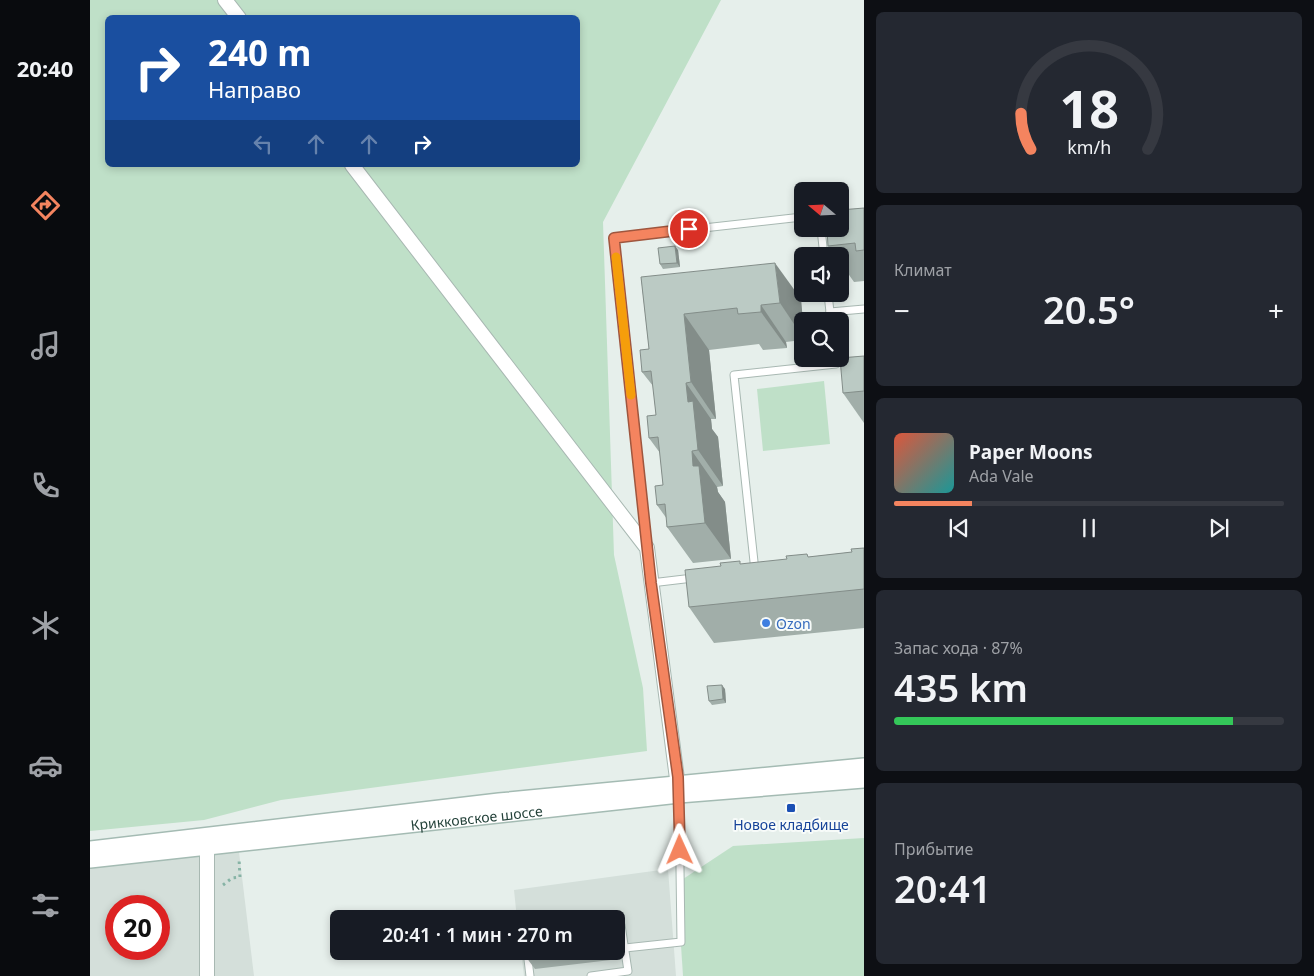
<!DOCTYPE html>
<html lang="ru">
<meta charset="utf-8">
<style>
body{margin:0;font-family:"Noto Sans",sans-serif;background:#242831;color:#f1f3f6;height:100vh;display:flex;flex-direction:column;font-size:19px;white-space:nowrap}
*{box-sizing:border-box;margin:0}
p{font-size:16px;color:#9ea1a6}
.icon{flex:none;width:28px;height:28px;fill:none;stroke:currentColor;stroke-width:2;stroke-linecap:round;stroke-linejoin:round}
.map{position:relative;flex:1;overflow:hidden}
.details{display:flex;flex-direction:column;gap:12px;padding:12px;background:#0d0f14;width:450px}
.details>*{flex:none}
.guide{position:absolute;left:15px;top:15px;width:475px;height:152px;border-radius:8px;box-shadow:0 2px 8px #0003;background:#1a4fa0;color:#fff;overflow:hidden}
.needle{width:32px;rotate:289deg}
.fabs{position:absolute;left:704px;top:182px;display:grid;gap:10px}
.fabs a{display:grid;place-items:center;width:55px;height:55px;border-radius:8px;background:#171b24;box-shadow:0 2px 8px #0003;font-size:25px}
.speed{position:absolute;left:15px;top:895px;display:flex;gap:10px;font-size:25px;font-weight:700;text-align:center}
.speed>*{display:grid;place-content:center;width:65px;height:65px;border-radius:50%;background:#171b24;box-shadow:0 2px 8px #0003;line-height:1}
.speed .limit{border:8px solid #d22;background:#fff;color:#111}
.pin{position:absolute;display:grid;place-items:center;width:42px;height:42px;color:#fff;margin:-21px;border:2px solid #fff;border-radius:50%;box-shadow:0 1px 5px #0007}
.me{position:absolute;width:55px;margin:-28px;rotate:359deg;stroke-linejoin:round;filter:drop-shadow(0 0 4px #0008)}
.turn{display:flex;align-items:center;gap:18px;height:105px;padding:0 20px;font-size:22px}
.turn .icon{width:65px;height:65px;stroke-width:2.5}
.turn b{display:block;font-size:35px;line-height:42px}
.lanes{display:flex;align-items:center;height:48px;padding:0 20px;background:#0003;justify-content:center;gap:25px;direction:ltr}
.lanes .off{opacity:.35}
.big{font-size:38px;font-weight:600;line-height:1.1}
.details .card{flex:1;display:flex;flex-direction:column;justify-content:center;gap:8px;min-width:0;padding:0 18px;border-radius:8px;background:#242831}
.details .dial{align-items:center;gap:0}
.dial svg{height:130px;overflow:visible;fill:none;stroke:#363941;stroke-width:7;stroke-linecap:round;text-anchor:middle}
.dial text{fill:#f1f3f6;stroke:none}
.song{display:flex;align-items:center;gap:15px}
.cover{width:60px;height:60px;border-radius:8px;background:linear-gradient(135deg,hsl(10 70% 55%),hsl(180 70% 35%))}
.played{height:5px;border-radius:2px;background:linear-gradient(90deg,#f4845f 20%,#363941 20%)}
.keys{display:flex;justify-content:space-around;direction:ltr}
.heat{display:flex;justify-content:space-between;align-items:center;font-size:28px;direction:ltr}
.charge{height:8px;border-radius:4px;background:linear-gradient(90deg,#34c759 87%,#363941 0)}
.trip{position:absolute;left:240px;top:910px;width:295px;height:50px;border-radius:8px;background:#171b24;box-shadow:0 2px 8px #0003;font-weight:600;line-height:50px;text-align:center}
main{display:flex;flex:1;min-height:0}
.tabs{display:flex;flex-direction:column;width:90px;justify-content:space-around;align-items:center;background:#090b0e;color:#9ea1a6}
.tabs .icon{width:35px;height:35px}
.tabs .selected{color:#f4845f}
.tabs b{font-size:22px;color:#f1f3f6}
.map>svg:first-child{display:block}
</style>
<main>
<nav class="tabs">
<b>20:40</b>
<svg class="icon selected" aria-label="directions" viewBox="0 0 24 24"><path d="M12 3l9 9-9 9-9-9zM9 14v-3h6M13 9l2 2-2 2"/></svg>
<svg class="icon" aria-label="music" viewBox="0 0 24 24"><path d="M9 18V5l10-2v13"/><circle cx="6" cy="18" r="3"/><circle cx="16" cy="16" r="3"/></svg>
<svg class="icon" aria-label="phone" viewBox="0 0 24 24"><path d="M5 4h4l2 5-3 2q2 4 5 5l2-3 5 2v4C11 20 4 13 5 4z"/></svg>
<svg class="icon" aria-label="climate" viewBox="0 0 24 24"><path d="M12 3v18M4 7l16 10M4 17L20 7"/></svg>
<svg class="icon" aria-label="car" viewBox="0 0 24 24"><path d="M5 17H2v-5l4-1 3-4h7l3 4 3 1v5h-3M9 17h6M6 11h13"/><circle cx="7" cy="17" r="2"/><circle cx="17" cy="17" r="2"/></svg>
<svg class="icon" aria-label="filters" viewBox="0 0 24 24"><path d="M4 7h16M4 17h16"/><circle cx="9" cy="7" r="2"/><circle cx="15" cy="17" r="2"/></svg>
</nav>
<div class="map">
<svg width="774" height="976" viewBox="0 0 774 976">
<rect width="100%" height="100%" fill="#e6efeb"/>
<g fill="#d4dfda" fill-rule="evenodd">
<path d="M148,844l16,132h-164v-115zM26,906h43v43h-43z"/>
<path d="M578,869l8,107h-152l-3,-25h95v-32h-99l-3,-29z"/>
</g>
<g fill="#bfe0c8" fill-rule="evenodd">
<path d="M0,0h631l-118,222 11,333 29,133 4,63 -366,49 -77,20 -114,11zM18,18h470v147h-470z"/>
<path d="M734,381l6,63 -67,7 -6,-62z"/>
<path d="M774,838v138h-181l-6,-93 56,-37z"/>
</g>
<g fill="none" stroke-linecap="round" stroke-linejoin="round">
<g stroke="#a8b8b2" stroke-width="9">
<g id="lane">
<path d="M731,229l3,27"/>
<path d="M738,294l3,27"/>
<path d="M740,312l34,-3"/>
<path d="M557,543l-33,-305 188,-21"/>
<path d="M665,571l-21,-196 102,-11 -1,-5"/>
<path d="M561,583l42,-5"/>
<path d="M535,948l56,-6 -2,-147"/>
<path d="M437,951l3,25"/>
<path d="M501,976l37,-5 -7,-46 -5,1"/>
</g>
</g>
<g stroke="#a8b8b2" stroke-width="16">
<g id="street">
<path d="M135,0l14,18"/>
<path d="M262,165l295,383 32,246"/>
<path d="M117,976v-128"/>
</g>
</g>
<g stroke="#a4bbb3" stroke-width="18">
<g id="secondary">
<path d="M0,849l409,-48 365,-35"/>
<path id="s1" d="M0,860l589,-65 185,-15"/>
</g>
</g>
<path stroke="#86b3a5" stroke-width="3" stroke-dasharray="2.5 4" stroke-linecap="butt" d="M133,885l9,-7 8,-1 -1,-18"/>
<use href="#lane" stroke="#fff" stroke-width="7"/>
<use href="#street" stroke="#fff" stroke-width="14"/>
<use href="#secondary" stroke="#fff" stroke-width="15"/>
</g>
<g fill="#a1aea9">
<path d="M774,208v73l-10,1 -14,-20v-6h-4l-8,-10z"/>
<path d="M588,250l2,17 -17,2 -3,-5z"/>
<path d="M551,277l160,22 1,22v19l-16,2 1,6 -24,2 -4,-6 -50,6 7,69h-5l1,10 6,8 5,49 -6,1 1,5 7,10 6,57 -38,4 -26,-36v-8l-10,-14 6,-20 -3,-32 -11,-15 7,-23 -3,-29 -11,-14 7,-23z"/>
<path d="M774,356v67l-21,-30z"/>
<path d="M774,548v80l-150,15 -25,-36 120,-50 43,-5z"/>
<path d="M635,689l1,14 -14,2 -3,-4z"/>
<path d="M526,939l3,20 -84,10 -9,-12 -1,-6h91z"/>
</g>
<g fill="#838d89">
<path d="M585,246l3,4 2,17 -3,-4z"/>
<path d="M685,263l26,36 2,22 -1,15 -22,-33z"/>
<path d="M671,305l25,37 1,6 -26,-36z"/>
<path d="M594,314l25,36 7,69 -25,-37z"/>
<path d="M596,383l25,36 1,10 6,8 5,49 -25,-36 -10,-48z"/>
<path d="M602,451l25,36 1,5 7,10 6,57 -26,-36 -12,-57z"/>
<path d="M632,685l3,4 1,14 -3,-4z"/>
<path d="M526,939l1,1 2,19 -5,-8h2z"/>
</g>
<g fill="#bbcac4" stroke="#838d89">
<path d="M774,208v42l-8,1 -1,-8 -27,3 -1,-17h13v-19z"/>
<path d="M585,246l2,17 -17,1 -2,-16z"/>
<path d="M685,263l5,40 -19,2v7l-23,2 -1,-6 -53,6 7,68 -5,1 2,19 5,-1 5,49 -6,1 1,15h6l6,57 -38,4 -2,-23 -8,1 -2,-19 8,-1 -5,-48 -9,1 -2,-22 9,-1 -5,-44 -9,1 -2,-22 9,-1 -8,-72z"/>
<path d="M774,356v35l-21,2 -3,-35z"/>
<path d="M774,548v41l-175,18 -4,-37 36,-4 -1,-3 20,-2v3l47,-5 -1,-3 21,-2 1,3 44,-5 -1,-3z"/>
<path d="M632,685l1,14 -14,2 -2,-15z"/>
<path d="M435,951h45l-44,6z"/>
</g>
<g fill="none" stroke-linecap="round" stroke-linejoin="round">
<g stroke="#9f563e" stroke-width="12">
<path id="route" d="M590,850l-2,-73 -27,-194 -37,-345 75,-9"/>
</g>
<use href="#route" stroke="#f4845f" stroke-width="9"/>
<path stroke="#f59e0b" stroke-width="9" d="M526,257l15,138"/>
</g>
<circle fill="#3f7fe0" stroke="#f7fbf9" stroke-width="2" cx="676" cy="623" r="5"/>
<rect fill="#1a4fb4" stroke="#f7fbf9" stroke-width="2" x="696" y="803" width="10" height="10" rx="2.5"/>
<g text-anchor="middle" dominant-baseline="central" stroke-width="4" stroke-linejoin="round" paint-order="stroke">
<g font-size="14" fill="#366cbe" stroke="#f7fbf9" text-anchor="start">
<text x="686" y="623">Ozon</text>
</g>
<g font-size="14" fill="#24423a" stroke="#f7fbf9">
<text stroke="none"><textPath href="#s1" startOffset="389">Крикковское шоссе</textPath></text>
</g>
<g font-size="14" fill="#164399" stroke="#f7fbf9">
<text x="701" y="824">Новое кладбище</text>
</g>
</g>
</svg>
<div class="fabs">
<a><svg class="needle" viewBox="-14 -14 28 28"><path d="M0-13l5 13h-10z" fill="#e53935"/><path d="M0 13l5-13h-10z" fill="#9ea1a6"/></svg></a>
<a><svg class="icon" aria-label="sound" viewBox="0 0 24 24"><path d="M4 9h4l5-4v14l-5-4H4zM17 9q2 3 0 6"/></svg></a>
<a><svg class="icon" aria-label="search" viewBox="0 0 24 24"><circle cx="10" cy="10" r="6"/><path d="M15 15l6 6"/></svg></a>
</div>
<div class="speed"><div class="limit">20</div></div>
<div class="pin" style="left:599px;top:229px;background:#d93025"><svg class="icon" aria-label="arrive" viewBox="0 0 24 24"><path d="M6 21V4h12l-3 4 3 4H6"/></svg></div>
<svg class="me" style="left:590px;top:850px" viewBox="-20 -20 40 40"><path d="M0-17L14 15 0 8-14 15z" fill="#f4845f" stroke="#fff" stroke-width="4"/></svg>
<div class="trip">20:41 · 1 мин · 270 m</div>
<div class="guide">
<div class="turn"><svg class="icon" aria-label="right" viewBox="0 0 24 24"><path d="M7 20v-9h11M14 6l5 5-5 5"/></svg><div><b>240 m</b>Направо</div></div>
<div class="lanes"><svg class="icon off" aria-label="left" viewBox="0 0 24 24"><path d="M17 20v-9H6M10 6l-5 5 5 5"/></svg><svg class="icon off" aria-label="ahead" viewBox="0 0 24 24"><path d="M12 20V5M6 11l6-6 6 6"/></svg><svg class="icon off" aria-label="ahead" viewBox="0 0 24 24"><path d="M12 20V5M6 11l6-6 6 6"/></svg><svg class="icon" aria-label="right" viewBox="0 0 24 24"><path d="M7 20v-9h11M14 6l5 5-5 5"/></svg></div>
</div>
</div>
<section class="details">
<div class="card dial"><svg viewBox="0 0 100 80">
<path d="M14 69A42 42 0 1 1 86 69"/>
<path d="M14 69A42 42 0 0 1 8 47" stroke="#f4845f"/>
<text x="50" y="56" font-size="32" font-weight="700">18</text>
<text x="50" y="72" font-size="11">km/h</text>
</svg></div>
<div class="card"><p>Климат</p>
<div class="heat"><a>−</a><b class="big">20.5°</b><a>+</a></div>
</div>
<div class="card">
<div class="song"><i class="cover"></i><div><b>Paper Moons</b><p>Ada Vale</p></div></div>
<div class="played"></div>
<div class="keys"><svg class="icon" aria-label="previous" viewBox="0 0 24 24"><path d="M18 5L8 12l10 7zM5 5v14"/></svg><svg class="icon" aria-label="pause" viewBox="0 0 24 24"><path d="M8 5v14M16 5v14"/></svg><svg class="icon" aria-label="next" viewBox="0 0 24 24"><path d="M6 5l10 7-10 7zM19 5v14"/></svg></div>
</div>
<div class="card"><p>Запас хода · 87%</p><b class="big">435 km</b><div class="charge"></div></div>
<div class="card"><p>Прибытие</p><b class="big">20:41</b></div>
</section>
</main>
